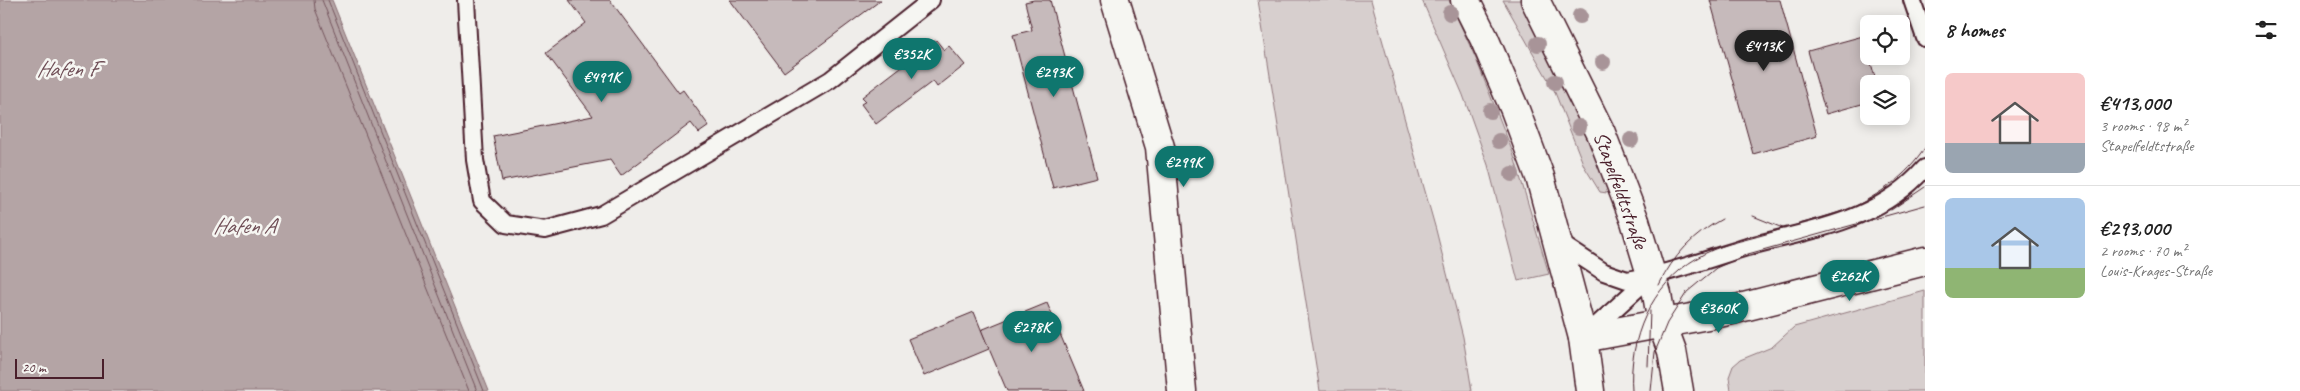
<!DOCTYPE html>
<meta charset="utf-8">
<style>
:root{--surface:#fff;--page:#f2f2f2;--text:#222;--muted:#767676;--line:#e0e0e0;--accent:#0f766e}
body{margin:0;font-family:Caveat,sans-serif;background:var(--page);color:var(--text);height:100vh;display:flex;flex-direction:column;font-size:19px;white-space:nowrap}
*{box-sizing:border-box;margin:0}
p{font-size:16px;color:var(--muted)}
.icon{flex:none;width:28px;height:28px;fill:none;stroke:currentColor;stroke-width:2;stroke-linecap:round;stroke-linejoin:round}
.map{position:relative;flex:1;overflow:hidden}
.panel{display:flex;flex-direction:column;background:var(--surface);width:375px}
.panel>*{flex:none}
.tools{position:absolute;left:1860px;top:15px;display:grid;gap:10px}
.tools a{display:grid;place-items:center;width:50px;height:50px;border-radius:8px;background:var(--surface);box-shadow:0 2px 12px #0003;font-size:25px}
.scale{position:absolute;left:15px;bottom:12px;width:89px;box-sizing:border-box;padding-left:5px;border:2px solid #4a1f2b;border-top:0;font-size:14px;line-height:18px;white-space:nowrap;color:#4a1f2b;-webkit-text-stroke:4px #f6f6f2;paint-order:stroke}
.price{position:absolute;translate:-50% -42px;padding:0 11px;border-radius:18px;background:var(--accent);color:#fff;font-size:16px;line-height:32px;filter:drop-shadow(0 1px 2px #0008)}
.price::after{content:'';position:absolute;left:50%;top:30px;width:15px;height:11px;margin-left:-8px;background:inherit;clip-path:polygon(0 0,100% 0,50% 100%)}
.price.current{background:#222;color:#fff}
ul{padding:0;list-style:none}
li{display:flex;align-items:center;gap:15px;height:125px;padding:0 20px}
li+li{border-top:1px solid var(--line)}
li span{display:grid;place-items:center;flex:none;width:140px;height:100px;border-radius:8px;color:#555}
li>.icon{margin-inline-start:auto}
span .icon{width:60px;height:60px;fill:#fffc;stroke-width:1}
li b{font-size:21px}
h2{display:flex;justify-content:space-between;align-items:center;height:60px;padding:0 20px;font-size:21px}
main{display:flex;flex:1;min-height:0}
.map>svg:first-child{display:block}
</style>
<main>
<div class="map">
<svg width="1925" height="391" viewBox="0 0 1925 391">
<rect width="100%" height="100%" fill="#efedea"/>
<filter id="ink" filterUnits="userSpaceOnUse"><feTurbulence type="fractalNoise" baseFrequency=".02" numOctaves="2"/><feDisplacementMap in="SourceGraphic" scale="10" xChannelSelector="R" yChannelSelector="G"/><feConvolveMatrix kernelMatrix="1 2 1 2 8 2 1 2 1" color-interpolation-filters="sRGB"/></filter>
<g filter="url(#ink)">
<g fill="#d7cfce" stroke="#90777c">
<polygon points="1258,0 1371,0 1436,230 1463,337 1472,391 1320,391"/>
<polygon points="1422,0 1449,0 1476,59 1513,153 1549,274 1518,281 1488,165 1463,95"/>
<polygon points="1503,0 1525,0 1589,136 1609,188 1607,193 1600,192 1584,166 1554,90"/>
<polygon points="1925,291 1925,391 1731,391 1729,377 1733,366 1740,360 1772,347 1794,327"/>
</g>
<polygon fill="#b4a4a5" stroke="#8a6f74" points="0,0 332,0 489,391 0,391"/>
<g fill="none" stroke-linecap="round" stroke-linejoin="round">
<g stroke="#74545c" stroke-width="1">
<polyline points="314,0 315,9 469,391"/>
<polyline points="322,0 477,391"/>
<polyline points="328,0 484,391"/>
</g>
</g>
<g fill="#c6babb" stroke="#4a1f2b">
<polygon points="569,0 610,0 679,93 683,90 709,126 699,133 691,123 621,176 610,160 502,181 493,136 593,116 546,53 586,23"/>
<polygon points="730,0 881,0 784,72"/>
<polygon points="1034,0 1050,0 1097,177 1053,188 1013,35 1032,30 1025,2"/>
<polygon points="1710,0 1780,0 1817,136 1753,154"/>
<polygon points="1863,36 1877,84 1869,84 1869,102 1826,114 1808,51"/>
<polygon points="936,40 944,50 949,46 965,65 937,87 933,81 876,124 861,104 866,101 862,97"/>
<polygon points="1047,303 1084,391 1007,391 981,330"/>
<polygon points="974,312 989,349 924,376 908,339"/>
</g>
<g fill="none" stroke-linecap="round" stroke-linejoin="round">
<g stroke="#4a1f2b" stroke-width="20">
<g id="lane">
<polyline points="466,0 475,160 482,201 506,224 545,230 601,215 830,80 931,0"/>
<polyline points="1912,0 1925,38"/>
<path d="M1557,241L1604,272L1627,280L1651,276C1684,268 1715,257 1747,247C1812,229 1878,222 1925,168"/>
<polyline points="1586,335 1651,276"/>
</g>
</g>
<g stroke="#4a1f2b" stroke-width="31">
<g id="secondary">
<polyline points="1115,0 1160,147 1182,391"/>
<polyline points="1583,338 1724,312 1925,261"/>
</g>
</g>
<g stroke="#4a1f2b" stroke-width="31">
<g id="primary">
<polyline points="1465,0 1484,38 1515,110 1540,177 1583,338 1590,391"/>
<polyline points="1535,0 1601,133 1635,221 1657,294 1662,324 1672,351 1679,391"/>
</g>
</g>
<use href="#lane" stroke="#f6f6f2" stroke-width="16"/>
<use href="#secondary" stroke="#f6f6f2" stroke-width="28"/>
<use href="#primary" stroke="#f6f6f2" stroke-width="28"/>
<g stroke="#4a1f2b" stroke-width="1">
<polyline points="1891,210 1925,187"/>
<polyline points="1753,216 1785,229"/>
<path d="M1659,285C1673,256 1694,234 1722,219"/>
<polyline points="1648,366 1650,311"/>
<path d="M1632,391C1628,339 1651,285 1697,258C1717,245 1743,241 1766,234C1794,226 1822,217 1850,209C1880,194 1906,177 1925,148"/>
<polyline points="1651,391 1655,352 1667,323 1687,292 1716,268 1748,254 1925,205"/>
</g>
</g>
<g fill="#a89498">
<circle cx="1450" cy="13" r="8"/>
<circle cx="1580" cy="16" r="8"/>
<circle cx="1538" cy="44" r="8"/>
<circle cx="1603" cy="62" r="8"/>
<circle cx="1555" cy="82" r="8"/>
<circle cx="1490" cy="111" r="8"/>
<circle cx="1579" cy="127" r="8"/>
<circle cx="1631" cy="140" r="8"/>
<circle cx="1499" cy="141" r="8"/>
<circle cx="1512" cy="174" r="8"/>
</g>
</g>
<g text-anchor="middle" stroke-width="5" stroke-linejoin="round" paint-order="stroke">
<g font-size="21" fill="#4a1f2b" stroke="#f6f6f2">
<text transform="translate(1621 190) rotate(70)" y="7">Stapelfeldtstraße</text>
</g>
<g font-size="22" font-style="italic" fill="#6f4e56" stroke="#f6f6f2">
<text x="67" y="76">Hafen F</text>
<text x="244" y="233">Hafen A</text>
</g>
</g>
</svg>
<div class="tools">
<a><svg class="icon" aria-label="locate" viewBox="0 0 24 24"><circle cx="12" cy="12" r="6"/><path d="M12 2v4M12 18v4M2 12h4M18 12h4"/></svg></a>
<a><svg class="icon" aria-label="layers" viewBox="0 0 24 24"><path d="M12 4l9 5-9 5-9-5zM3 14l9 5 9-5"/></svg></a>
</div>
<div class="scale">20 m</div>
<b class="price current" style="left:1764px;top:72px">€413K</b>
<b class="price" style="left:912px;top:80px">€352K</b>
<b class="price" style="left:1054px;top:98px">€293K</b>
<b class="price" style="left:602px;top:103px">€491K</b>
<b class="price" style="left:1184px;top:188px">€299K</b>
<b class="price" style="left:1850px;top:302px">€262K</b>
<b class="price" style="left:1719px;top:334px">€360K</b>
<b class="price" style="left:1032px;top:353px">€278K</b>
</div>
<section class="panel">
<h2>8 homes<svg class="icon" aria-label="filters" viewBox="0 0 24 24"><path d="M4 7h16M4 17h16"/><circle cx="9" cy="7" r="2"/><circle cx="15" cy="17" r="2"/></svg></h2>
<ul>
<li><span style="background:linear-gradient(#f6c9c9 70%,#9aa5b1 0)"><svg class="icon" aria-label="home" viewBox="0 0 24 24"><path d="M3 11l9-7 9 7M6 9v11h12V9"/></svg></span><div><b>€413,000</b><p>3 rooms · 98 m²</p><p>Stapelfeldtstraße</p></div></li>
<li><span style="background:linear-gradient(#a9c7e8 70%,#8fb573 0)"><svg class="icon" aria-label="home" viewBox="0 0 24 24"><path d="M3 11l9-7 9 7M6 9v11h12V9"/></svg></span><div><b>€293,000</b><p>2 rooms · 70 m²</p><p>Louis-Krages-Straße</p></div></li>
</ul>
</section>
</main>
